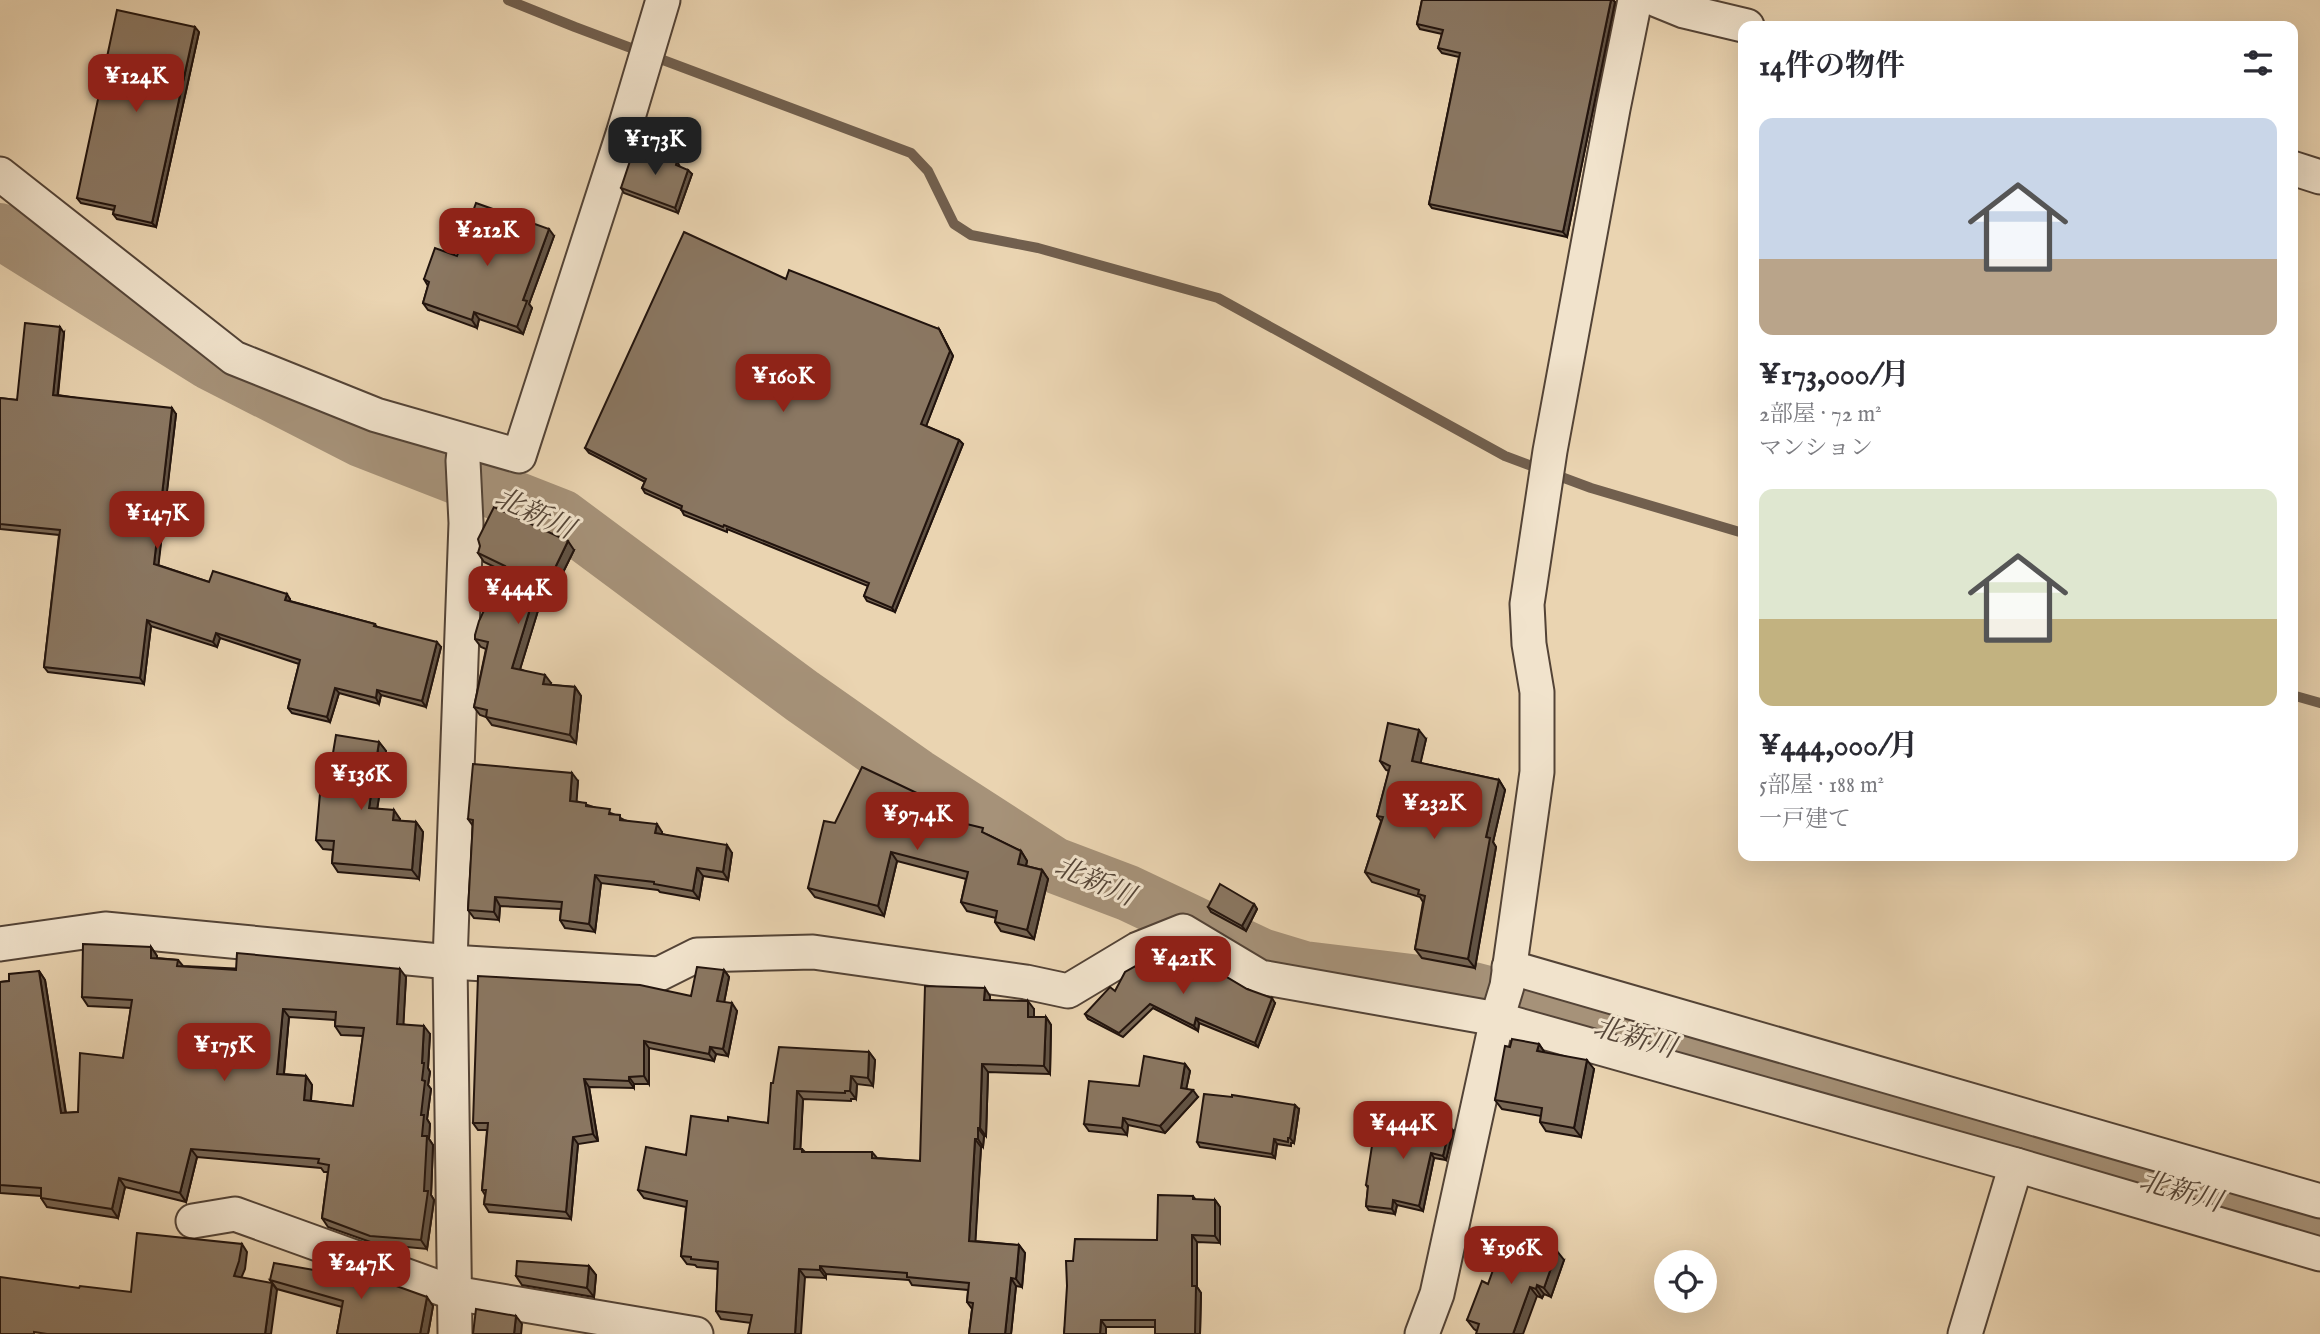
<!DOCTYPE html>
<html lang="ja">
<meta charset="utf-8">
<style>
:root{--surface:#fff;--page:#f2f2f3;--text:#2b2b33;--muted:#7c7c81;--accent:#8f2418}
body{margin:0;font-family:"IM FELL English","Noto Serif JP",serif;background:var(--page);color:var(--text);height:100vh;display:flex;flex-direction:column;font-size:26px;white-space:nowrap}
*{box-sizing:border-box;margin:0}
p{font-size:23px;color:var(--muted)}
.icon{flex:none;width:38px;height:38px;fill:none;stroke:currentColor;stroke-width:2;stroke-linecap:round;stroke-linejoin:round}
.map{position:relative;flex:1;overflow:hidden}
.drawer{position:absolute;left:1738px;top:21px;width:560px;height:840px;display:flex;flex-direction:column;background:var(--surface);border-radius:14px;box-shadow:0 7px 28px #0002}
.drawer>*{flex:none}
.controls{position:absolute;left:1654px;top:1250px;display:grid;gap:14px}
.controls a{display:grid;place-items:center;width:63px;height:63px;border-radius:50%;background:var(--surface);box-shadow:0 7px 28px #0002;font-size:35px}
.price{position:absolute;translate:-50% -60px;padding:0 16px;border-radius:14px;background:var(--accent);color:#fff;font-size:23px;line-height:46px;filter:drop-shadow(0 2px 4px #0008)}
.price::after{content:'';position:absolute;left:50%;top:42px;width:21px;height:16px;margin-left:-10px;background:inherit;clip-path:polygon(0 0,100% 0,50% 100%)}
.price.active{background:#222;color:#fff}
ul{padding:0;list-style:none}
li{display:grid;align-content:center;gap:14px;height:371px;padding:0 21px}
li span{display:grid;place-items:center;height:217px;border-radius:14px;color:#555}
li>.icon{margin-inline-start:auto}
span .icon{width:126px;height:126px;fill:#fffc;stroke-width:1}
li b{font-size:30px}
h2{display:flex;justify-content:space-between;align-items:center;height:84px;padding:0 21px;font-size:30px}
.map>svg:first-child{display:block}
</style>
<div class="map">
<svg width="2320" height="1334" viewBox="0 0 2320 1334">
<rect width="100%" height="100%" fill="#ead4b1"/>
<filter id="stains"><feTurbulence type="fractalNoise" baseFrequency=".00286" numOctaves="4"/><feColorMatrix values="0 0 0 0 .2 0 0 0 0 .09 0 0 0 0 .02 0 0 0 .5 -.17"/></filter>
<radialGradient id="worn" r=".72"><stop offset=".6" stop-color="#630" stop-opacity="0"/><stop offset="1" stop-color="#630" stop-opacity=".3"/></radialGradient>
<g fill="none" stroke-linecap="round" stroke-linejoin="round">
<g stroke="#715f4e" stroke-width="10">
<polyline points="508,0 575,27 911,153 928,171 954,224 971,235 1038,248 1218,298 1505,456 1591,488 1743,533"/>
<polyline points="2292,695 2320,703"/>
</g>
<polyline stroke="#a69279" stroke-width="56" points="0,231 210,362 363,440 561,517 802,696 916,776 1054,865 1128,893 1261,956 1304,969 1469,989 1658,1039 2320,1229"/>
<g stroke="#534336" stroke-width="37">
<g id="street">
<polyline points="1657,0 1684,11 1747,26"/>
<polyline points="2292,168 2320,177"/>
<polyline points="0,174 234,358 376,415 519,456 623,134 663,0"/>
<polyline points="0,944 105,929 450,962 659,974 697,955 813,952 1026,982 1068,991 1138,949 1183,931 1260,977 1497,1019 2016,1165 2320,1254"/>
<polyline points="1509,967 2320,1201"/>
<polyline points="193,1221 235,1214 454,1293 696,1334"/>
<polyline points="455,1334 450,962 466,523 463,461 465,442"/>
<polyline points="1422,1334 1437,1294 1497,1019 1507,986 1537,772 1537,692 1529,644 1527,604 1550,451 1613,109 1635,0"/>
<polyline points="1965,1334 2016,1165"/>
</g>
</g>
<use href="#street" stroke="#f1e3cc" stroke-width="33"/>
</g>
<g fill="#776654" stroke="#21130d" stroke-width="2" fill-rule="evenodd">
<polygon points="1422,0 1613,0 1615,2 1567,237 1432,208 1429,204 1459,57 1442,53 1438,48 1442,34 1420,29 1417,24"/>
<polygon points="199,32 156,227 117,219 113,214 114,210 81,203 77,198"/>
<polygon points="677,161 680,167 692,174 678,213 624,193 621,188"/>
<polygon points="554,236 529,304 532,308 523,334 479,319 477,328 428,310 423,303 428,286 424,279 457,256"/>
<polygon points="786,279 939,329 953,356 926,426 959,440 963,444 895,612 867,601 864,596 868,586 727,529 727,532 684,515 681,509 645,493 642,488 645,482 589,453 585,448"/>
<polygon points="64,333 58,395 176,414 158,565 209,582 290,599 290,601 375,624 377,627 441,647 426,707 381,695 379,704 339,693 330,722 292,713 288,708 299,664 220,638 217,647 151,626 144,684 48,672 44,667 59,535 0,529 0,398 17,400"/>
<polygon points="574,550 546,607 540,604 520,669 551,683 550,685 575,687 581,696 576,743 492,725 486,717 480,715 474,707 486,649 481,647 475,639 503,571 484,562 478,553"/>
<polygon points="1426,739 1420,763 1499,780 1505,790 1493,842 1496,847 1475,968 1422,958 1415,949 1423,902 1420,897 1372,882 1365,872 1381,821 1377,816 1389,771 1386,770 1380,761"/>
<polygon points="379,742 386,751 377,809 400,819 400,821 416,822 423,832 419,879 338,872 332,863 333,850 323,849 316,840 328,783"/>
<polygon points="578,781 576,801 613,814 624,820 662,832 662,834 732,853 728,880 703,876 699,899 660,892 658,890 601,883 595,932 565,928 560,920 561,909 500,906 499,920 474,918 468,910 473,826 468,819"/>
<polygon points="921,795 927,804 923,813 988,835 1021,851 1027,861 1026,866 1042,870 1048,879 1034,939 1001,931 995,922 996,918 967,911 961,902 966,879 897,861 884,916 815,897 808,888 835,823"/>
<polygon points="1254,904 1257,909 1246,931 1211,912 1208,907"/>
<path d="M151,947L157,956V958L178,960L183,966L406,977L403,1024L430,1034L428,1068L430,1072L428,1085L431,1089L427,1119L430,1124L429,1139L433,1145L431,1195L434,1200L427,1249L376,1244L328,1227L322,1218L328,1172H324L321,1168L197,1157L186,1202L125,1187L118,1218L47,1207L41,1198V1196L0,1193V982L9,981L39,971L45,980L66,1113L78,1112L123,1058L131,1008L88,1006L82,997ZM289,1017L335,1020V1026L341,1035L363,1036L353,1106L311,1101L312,1085L306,1076L284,1074Z"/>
<polygon points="724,970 729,977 724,1002 737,1011 728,1056 716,1054 714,1061 649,1048 649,1084 634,1084 634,1088 589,1087 598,1141 578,1144 571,1219 489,1212 484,1204 485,1195 482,1190 487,1130 478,1130 473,1123 691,996"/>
<polygon points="1247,989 1275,1003 1258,1047 1199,1023 1198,1031 1153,1008 1123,1037 1088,1019 1085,1014 1115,991"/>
<polygon points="990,996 990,1000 1034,1009 1034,1017 1046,1017 1051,1025 1050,1074 988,1072 986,1136 984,1136 983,1147 981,1147 975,1241 1019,1245 1025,1253 1022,1287 1016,1286 1011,1334 969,1334 972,1309 967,1302 968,1290 912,1285 909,1280 826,1274 826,1278 805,1277 751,1323 721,1319 716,1311 718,1269 697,1267 695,1265 687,1264 681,1256 686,1207 644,1198 638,1190 686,1155 728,1121 768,1123 773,1083 869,1052 875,1060 873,1086 857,1084 856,1099 851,1099 851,1101 803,1099 800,1149 802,1149 805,1152 872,1152 877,1158 920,1161"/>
<polygon points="1539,1044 1545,1053 1594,1069 1581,1137 1546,1131 1540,1122 1541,1116 1502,1109 1495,1100 1510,1047"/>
<polygon points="1185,1064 1190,1071 1186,1089 1198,1097 1165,1133 1128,1125 1127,1135 1089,1131 1084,1124 1139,1086"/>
<polygon points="1299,1109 1294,1143 1291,1143 1291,1146 1277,1144 1275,1158 1200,1147 1197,1142"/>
<polygon points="1453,1131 1446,1160 1434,1158 1423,1211 1397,1205 1395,1214 1369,1210 1366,1206 1368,1188 1366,1185"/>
<polygon points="1193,1196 1196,1200 1215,1200 1220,1207 1220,1243 1197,1242 1197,1287 1201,1293 1200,1334 1155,1334 1155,1327 1106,1327 1106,1334 1064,1334 1073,1261 1157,1240"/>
<polygon points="1564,1260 1551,1297 1544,1294 1542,1298 1537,1296 1477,1331 1474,1329 1467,1320 1488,1284"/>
<polygon points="589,1266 596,1275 594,1297 522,1285 516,1276"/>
<polygon points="270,1280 433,1306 428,1334 337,1334 342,1307 277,1289"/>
</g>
<g fill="#615345" stroke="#21130d" stroke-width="2">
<polygon points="1611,0 1613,0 1615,2 1567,237 1563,232"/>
<polygon points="195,27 199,32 156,227 152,223"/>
<polygon points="688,170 692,174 678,213 675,208"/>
<polygon points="549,229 554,236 529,304 532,308 523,334 517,327 523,300"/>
<polygon points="474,312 479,319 477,328 472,320"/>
<polygon points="60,327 64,333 57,400 53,395"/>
<polygon points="939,329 953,356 925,429 921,424"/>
<polygon points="172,408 176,414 158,569 154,564"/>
<polygon points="959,440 963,444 895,612 892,608"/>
<polygon points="568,541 574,550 546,607 540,599"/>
<polygon points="287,594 290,599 288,605 285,600"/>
<polygon points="534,596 540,604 518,676 512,668"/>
<polygon points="147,620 151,626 144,684 140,678"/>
<polygon points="216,633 220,638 217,647 213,642"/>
<polygon points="437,642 441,647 426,707 422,701"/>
<polygon points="545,675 551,683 549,693 543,684"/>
<polygon points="575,687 581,696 576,743 570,735"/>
<polygon points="335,688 339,693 330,722 327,717"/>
<polygon points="377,690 381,695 379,704 376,698"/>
<polygon points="1419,730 1426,739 1419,770 1412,761"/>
<polygon points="379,742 386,751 376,817 369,808"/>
<polygon points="572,773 578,781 576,809 570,801"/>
<polygon points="1499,780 1505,790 1493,842 1496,847 1475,968 1468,959 1486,837"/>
<polygon points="921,795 927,804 920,820 913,811"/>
<polygon points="394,810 400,819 399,830 393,820"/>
<polygon points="416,822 423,832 419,879 412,870"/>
<polygon points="657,824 662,832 661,841 655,833"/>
<polygon points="727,845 732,853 728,880 723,872"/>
<polygon points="1021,851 1027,861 1024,873 1018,864"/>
<polygon points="891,852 897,861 884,916 878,906"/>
<polygon points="697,868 703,876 699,899 693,891"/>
<polygon points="1042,870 1048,879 1034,939 1027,930"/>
<polygon points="595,875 601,883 595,932 589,924"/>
<polygon points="495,897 500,906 499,920 494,912"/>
<polygon points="1254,904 1257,909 1246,931 1242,926"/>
<polygon points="151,947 157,956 157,966 151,958"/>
<polygon points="400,969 406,977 403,1033 397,1024"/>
<polygon points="724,970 729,977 723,1008 717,1001"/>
<polygon points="39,971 45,980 67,1122 61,1113"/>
<polygon points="985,988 990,996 990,1008 984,1000"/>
<polygon points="1272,998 1275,1003 1258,1047 1255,1043"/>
<polygon points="1028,1001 1034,1009 1034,1025 1028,1017"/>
<polygon points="732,1003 737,1011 728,1056 723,1049"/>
<polygon points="283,1009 289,1017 283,1082 277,1074"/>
<polygon points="1046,1017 1051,1025 1050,1074 1044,1066"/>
<polygon points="1196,1018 1199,1023 1198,1031 1194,1026"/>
<polygon points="424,1026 430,1034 428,1068 430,1072 428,1085 431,1089 427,1119 430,1124 429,1139 433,1145 431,1195 434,1200 427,1249 421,1240 424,1191 421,1115 422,1063"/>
<polygon points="644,1041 649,1048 649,1084 644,1076"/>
<polygon points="1539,1044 1545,1053 1537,1051"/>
<polygon points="710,1047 716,1054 714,1061 709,1054"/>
<polygon points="869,1052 875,1060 873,1086 868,1078"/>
<polygon points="1587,1060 1594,1069 1581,1137 1574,1128"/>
<polygon points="982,1064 988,1072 986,1136 980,1128"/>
<polygon points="1185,1064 1190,1071 1185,1095 1181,1088"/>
<polygon points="306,1076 312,1085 310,1109 304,1100"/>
<polygon points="851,1076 857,1084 856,1099 850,1091"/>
<polygon points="629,1077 634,1084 634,1088 629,1081"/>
<polygon points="584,1079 589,1087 598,1141 593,1134"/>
<polygon points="1193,1090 1198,1097 1165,1133 1160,1126"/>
<polygon points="797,1091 803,1099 800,1157 794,1149"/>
<polygon points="1295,1105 1299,1109 1294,1143 1290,1138"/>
<polygon points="1123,1118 1128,1125 1127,1135 1122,1128"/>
<polygon points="1450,1126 1453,1131 1446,1160 1443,1156"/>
<polygon points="978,1128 984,1136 983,1147 978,1139"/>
<polygon points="573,1137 578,1144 571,1219 566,1212"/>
<polygon points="975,1139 981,1147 975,1249 969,1241"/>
<polygon points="1274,1139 1277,1144 1275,1158 1272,1154"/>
<polygon points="191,1149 197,1157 186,1202 180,1193"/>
<polygon points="1431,1153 1434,1158 1423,1211 1419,1206"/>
<polygon points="119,1178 125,1187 118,1218 112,1209"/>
<polygon points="1215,1200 1220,1207 1220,1243 1215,1236"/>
<polygon points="1393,1200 1397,1205 1395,1214 1392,1209"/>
<polygon points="1192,1235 1197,1242 1197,1287 1201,1293 1200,1334 1195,1334 1192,1286"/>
<polygon points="242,1244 247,1252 245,1269 239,1283 234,1276"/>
<polygon points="1019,1245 1025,1253 1022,1287 1016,1279"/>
<polygon points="1557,1251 1564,1260 1551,1297 1544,1288"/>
<polygon points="589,1266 596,1275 594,1297 587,1288"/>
<polygon points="820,1266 826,1274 826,1278 820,1270"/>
<polygon points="799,1269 805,1277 801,1334 795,1334"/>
<polygon points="1011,1278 1016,1286 1011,1334 1005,1334"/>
<polygon points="272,1283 277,1290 271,1334 265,1334"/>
<polygon points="1537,1285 1544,1294 1542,1298 1536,1289"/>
<polygon points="1530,1287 1537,1296 1523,1334 1513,1334"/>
<polygon points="427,1297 433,1306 428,1334 420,1334"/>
<polygon points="516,1316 522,1324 521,1334 514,1334"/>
<polygon points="1101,1320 1106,1327 1106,1334 1100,1334"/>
</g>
<g fill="#8a7762" stroke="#21130d" stroke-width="2" fill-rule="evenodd">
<polygon points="1422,0 1611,0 1563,232 1429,204 1460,53 1438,48 1443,30 1417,24"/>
<polygon points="117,10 195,27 152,223 113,214 115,206 77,198"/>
<polygon points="640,148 677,161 676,165 688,170 675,208 621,188 634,149 640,151"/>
<polygon points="476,203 549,229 523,300 527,301 517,327 474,312 472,320 423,303 429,282 424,279 435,248 457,256"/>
<polygon points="684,232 786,279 789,270 939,329 950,351 921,424 959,440 892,608 864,596 869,583 724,525 723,527 681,510 682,506 642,488 646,479 585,448"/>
<polygon points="25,323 60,327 53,395 172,408 154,564 209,582 213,571 287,594 285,600 375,624 374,626 437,642 422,701 377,690 376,698 335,688 327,717 288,708 300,660 216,633 213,642 147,620 140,678 44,667 60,530 0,524 0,398 17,400"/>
<polygon points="494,507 568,541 540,599 534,596 512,668 545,675 543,684 575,687 570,735 486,717 487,710 474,707 488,642 475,639 475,635 479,621 505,566 478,553 480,546 478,539"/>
<polygon points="1388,723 1419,730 1412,761 1499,780 1486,837 1490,838 1468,959 1415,949 1425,896 1418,894 1419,890 1365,872 1383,817 1377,816 1390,766 1380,761"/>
<polygon points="336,735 379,742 369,808 394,810 393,820 416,822 412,870 332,863 334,841 316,840 321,782 328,783"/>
<polygon points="473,764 572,773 570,801 586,803 586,806 610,809 609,814 620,815 620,820 657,824 655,833 727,845 723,872 697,868 693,891 654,884 654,882 595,875 589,924 560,920 562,902 495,897 494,912 468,910 473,820 468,819"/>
<polygon points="862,767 921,795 913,811 983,828 982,832 1021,851 1018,864 1042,870 1027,930 995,922 997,911 961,902 968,872 891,852 878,906 808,888 824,821 835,823"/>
<polygon points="1220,884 1254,904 1242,926 1208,907"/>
<path d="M83,944L151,947V958L178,960L177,966L236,970L237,953L400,969L397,1024L424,1026L422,1063H424L422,1080L425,1081L421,1115H424L422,1136H427L424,1191H428L421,1240L370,1236L322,1218L329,1165L318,1163L319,1159L191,1149L180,1193L119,1178L112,1209L41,1198V1188L0,1185V982L9,981V974L39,971L61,1113L78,1112L80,1053L123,1058L132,1000L82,997ZM283,1009L336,1012L335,1026L364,1028L353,1106L304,1100L306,1076L277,1074Z"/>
<polygon points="1178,948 1247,989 1272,998 1255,1043 1196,1018 1194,1026 1150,1004 1119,1033 1085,1014 1110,987 1115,991 1125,972 1143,962"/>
<polygon points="697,967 724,970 717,1001 732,1003 723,1049 710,1047 709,1054 644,1041 644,1076 629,1077 629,1081 584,1079 593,1134 573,1137 566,1212 484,1204 486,1190 482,1190 488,1123 473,1123 478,976 640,985 691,996"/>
<polygon points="925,986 985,988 984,1000 1028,1001 1028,1017 1046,1017 1044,1066 982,1064 980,1128 978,1128 978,1139 975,1139 969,1241 1019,1245 1016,1279 1011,1278 1005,1334 969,1334 973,1303 967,1302 969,1283 907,1277 907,1273 820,1266 820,1270 799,1269 795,1334 748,1334 752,1315 716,1311 718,1262 691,1259 691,1257 681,1256 687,1201 638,1190 646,1147 686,1155 691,1116 728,1121 728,1117 768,1123 771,1083 773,1083 779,1047 869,1052 868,1078 851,1076 850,1091 845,1091 845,1093 797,1091 794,1149 802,1149 802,1152 872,1152 872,1158 920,1161"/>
<polygon points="1512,1039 1539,1044 1537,1051 1587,1060 1574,1128 1540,1122 1542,1108 1495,1100 1505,1046 1510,1047"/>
<polygon points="1144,1056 1185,1064 1181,1088 1193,1090 1160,1126 1123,1118 1122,1128 1084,1124 1089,1081 1139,1086"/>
<polygon points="1204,1094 1232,1097 1232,1095 1295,1105 1290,1138 1288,1138 1288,1142 1274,1139 1272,1154 1197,1142"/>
<polygon points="1386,1117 1426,1124 1427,1121 1450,1126 1443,1156 1431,1153 1419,1206 1393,1200 1392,1209 1366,1206 1368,1186 1366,1185 1373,1139 1381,1140"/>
<polygon points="1158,1195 1193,1196 1193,1199 1215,1200 1215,1236 1192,1235 1192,1286 1196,1286 1195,1334 1155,1334 1155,1320 1101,1320 1100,1334 1064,1334 1067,1286 1066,1261 1073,1261 1075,1239 1157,1240"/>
<polygon points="137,1233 242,1244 239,1261 234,1276 272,1283 265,1334 47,1334 34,1332 34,1334 0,1334 0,1277 79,1288 80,1286 131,1292"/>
<polygon points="1510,1235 1557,1251 1544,1288 1537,1285 1536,1289 1530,1287 1513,1334 1476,1334 1479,1324 1467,1320 1482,1281 1488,1284 1503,1242 1507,1244"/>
<polygon points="517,1261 589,1266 587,1288 516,1276"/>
<polygon points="274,1263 388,1283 427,1297 420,1334 337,1334 343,1301 270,1280"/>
<polygon points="476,1309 516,1316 514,1334 473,1334"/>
</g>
<g text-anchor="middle" stroke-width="6" stroke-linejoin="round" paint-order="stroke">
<g font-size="28" font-style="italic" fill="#564638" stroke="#f1e3cc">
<text transform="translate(535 512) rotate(25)" y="10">北新川</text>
<text transform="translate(1095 880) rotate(23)" y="10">北新川</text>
<text transform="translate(1635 1036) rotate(16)" y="10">北新川</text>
<text transform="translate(2181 1190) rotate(16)" y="10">北新川</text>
</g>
</g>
<rect width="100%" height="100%" filter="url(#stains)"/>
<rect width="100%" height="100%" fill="url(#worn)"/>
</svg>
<div class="controls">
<a><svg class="icon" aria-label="locate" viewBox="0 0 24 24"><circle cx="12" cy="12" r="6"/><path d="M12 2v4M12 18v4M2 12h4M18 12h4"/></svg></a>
</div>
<b class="price" style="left:136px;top:114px">¥124K</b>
<b class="price active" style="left:655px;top:177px">¥173K</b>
<b class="price" style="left:487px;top:268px">¥212K</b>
<b class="price" style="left:783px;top:414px">¥160K</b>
<b class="price" style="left:157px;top:551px">¥147K</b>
<b class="price" style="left:518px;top:626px">¥444K</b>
<b class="price" style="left:361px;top:812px">¥136K</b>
<b class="price" style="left:1434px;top:841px">¥232K</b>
<b class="price" style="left:917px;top:852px">¥97.4K</b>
<b class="price" style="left:1183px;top:996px">¥421K</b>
<b class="price" style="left:224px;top:1083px">¥175K</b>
<b class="price" style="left:1403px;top:1161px">¥444K</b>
<b class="price" style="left:1511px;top:1286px">¥196K</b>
<b class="price" style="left:361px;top:1301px">¥247K</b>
<section class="drawer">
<h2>14件の物件<svg class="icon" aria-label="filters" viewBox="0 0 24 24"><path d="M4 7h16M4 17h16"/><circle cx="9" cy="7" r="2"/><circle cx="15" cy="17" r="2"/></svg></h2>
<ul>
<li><span style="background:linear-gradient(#c9d6e8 65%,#b9a48a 0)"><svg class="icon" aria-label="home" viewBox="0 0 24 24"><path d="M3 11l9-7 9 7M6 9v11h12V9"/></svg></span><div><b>¥173,000/月</b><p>2部屋 · 72 m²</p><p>マンション</p></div></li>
<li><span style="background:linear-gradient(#dfe7d0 60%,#c2b280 0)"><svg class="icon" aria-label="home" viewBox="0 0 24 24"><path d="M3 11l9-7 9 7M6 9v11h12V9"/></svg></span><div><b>¥444,000/月</b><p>5部屋 · 188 m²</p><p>一戸建て</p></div></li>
</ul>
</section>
</div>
